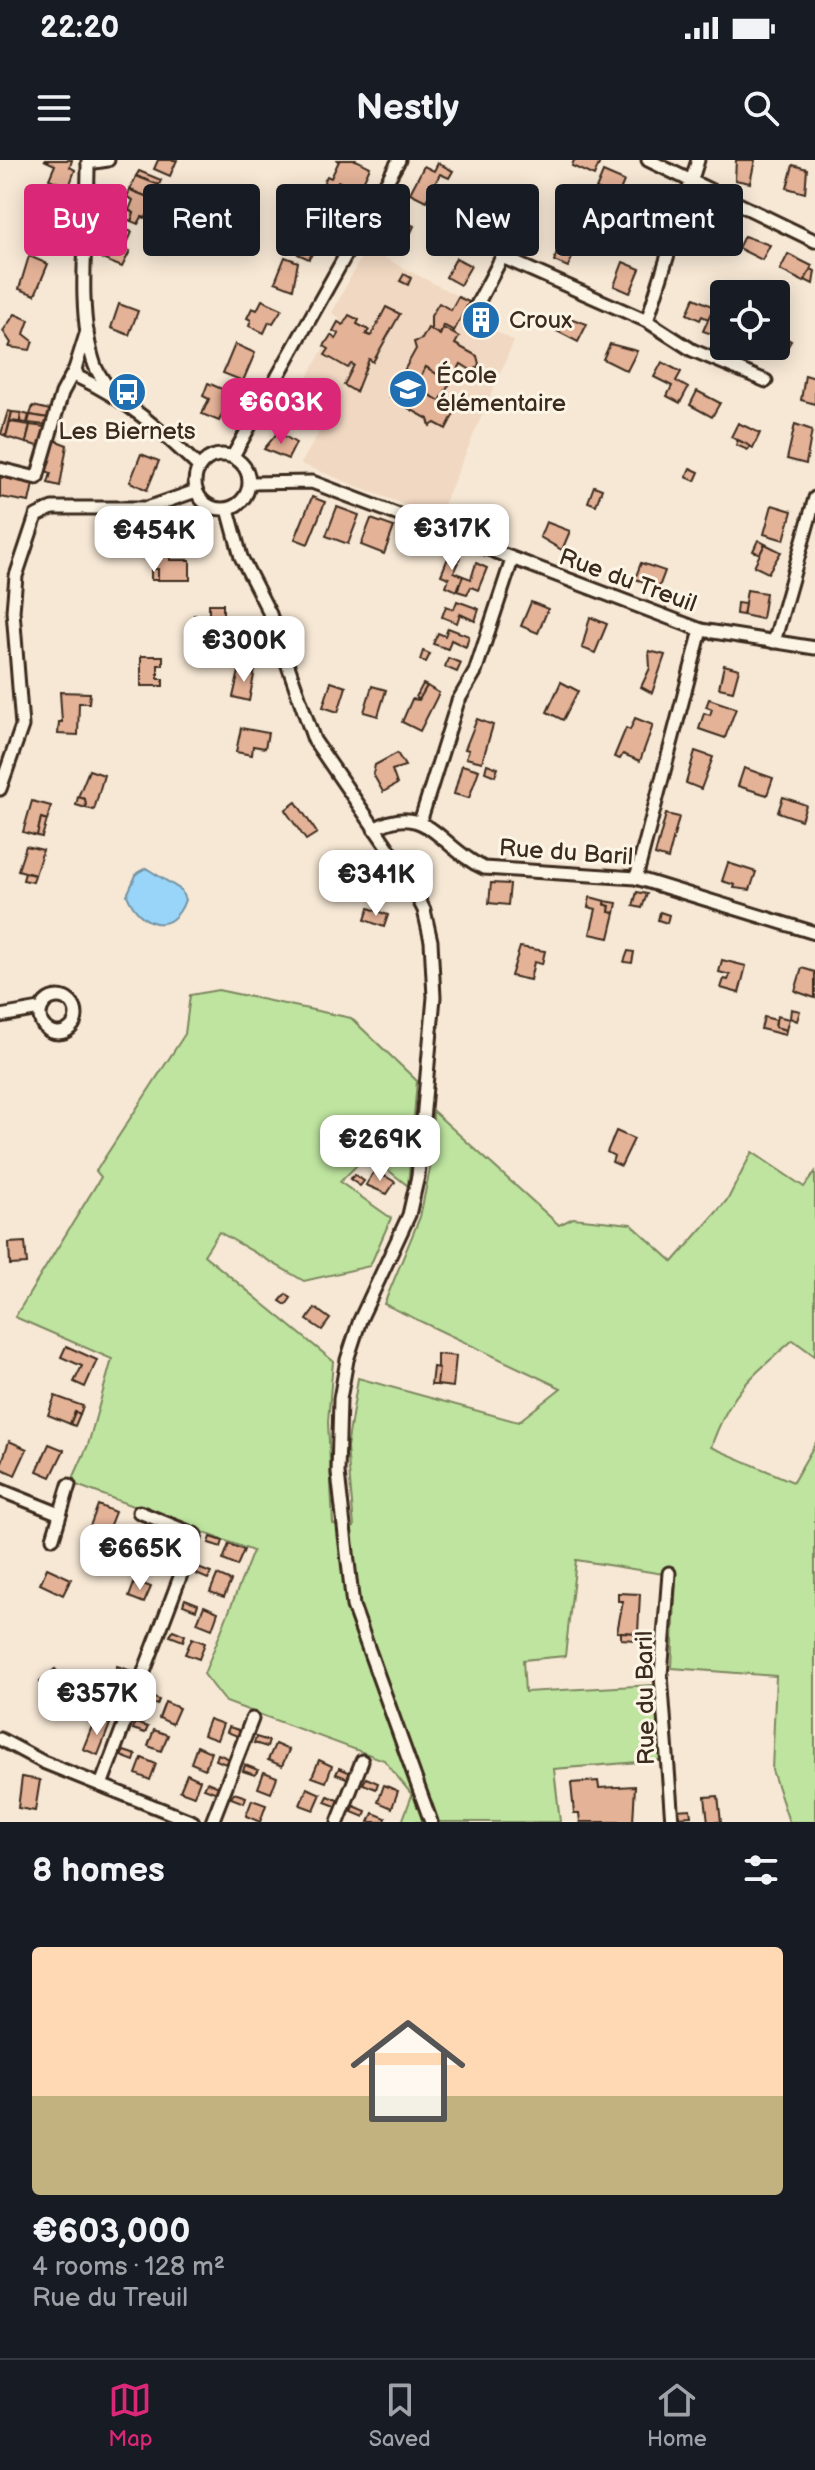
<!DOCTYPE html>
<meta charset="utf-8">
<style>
:root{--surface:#171b24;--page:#242831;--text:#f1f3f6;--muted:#9ea1a6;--line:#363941;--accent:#db2777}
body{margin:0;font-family:"Balsamiq Sans",sans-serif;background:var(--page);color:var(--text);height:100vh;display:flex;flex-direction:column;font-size:30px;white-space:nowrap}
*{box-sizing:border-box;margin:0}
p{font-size:26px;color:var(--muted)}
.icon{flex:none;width:44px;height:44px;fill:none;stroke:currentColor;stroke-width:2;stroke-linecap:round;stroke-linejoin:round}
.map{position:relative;height:1662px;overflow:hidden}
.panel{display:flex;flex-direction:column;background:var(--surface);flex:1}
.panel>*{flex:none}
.top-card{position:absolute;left:24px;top:24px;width:768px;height:72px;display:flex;gap:16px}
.tools{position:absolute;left:710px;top:120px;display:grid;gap:16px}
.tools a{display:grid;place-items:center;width:80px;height:80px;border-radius:8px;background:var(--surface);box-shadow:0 4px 20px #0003;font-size:40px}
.price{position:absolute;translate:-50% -68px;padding:0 18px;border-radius:16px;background:#fff;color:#222;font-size:26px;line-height:52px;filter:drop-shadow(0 2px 4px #0008)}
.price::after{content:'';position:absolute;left:50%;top:48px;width:24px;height:18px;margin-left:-12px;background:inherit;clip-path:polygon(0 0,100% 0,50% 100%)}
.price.current{background:var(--accent);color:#fff}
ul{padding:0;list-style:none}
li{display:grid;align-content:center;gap:16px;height:424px;padding:0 32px}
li+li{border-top:2px solid var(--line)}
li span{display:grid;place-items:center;height:248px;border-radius:8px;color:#555}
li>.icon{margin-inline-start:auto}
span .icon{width:144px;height:144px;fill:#fffc;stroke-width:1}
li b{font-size:34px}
h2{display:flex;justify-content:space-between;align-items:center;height:96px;padding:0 32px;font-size:34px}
.pill{padding:0 28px;border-radius:8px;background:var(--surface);box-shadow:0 4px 20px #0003;font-size:28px;line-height:72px}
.pill.current{background:var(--accent);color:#fff}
.status{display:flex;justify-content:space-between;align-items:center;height:56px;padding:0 40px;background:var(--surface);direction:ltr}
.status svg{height:22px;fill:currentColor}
header{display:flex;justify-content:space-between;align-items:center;height:104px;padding:0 32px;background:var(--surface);font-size:36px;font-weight:700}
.dock{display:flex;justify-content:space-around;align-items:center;height:112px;border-top:2px solid var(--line);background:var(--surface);font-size:22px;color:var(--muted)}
.dock a{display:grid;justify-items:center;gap:4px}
.dock .current{color:var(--accent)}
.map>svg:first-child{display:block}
</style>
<div class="status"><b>22:20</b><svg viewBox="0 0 49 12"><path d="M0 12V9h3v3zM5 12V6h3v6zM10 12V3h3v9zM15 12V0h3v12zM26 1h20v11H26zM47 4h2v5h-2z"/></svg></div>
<header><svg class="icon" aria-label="menu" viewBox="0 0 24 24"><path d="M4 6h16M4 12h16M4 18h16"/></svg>Nestly<svg class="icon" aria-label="search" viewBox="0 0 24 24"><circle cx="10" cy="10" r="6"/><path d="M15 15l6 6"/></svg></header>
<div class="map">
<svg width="815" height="1662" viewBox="0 0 815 1662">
<rect width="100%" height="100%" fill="#f7e8d5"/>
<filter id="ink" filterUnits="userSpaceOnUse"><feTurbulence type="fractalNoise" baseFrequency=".0125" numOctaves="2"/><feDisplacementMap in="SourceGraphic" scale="16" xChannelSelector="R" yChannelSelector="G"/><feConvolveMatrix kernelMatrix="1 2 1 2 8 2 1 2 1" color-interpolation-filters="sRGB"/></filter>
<g filter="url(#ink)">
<polygon fill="#f1d8c2" points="366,88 469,142 464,154 514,181 438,358 301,304 338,238 306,220 331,175 336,178 338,175 333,171 340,158 332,153"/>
<path fill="#bee49f" stroke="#7c875e" stroke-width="2" d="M218,830L351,858L417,921L408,1026L368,994L340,1022L391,1058L370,1106L304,1121L219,1072L204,1095L333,1201L328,1262L333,1364L354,1367L347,1287L358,1218L518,1262L561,1228L384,1144L420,1057L432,999L433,951L559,1065L573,1058L631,1064L673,1102L728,1039L752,992L804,1027L815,1012V1196L793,1180C750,1218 731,1231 711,1287L793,1322L815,1284V1662H789L772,1610L776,1516L672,1508L676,1416L576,1400L565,1496L523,1500L525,1532L654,1525L663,1600L554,1609L560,1662H402L412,1635L384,1600L226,1542L204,1514L253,1391L71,1323L88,1285L112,1199L15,1157L101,1017L96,1011L185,874L190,835Z"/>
<path fill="#98d5f9" stroke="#7391a1" stroke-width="2" d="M146,708L181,730L185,740C172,777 139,766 127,735L137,713Z"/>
<g fill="#e4b297" stroke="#3b2a1e" stroke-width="2">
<polygon points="72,0 70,7 75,10 69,27 49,19 55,5 44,0"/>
<polygon points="158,0 177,0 170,16 154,9"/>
<polygon points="336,0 356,0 370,7 359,31 338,21 335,29 323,24 327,16 331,18 339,1"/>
<polygon points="574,0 596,0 600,2 594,16 572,6"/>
<polygon points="736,0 755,0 750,23 735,20"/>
<polygon points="438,3 453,11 449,18 440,14 426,41 410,33 424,6 434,11"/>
<polygon points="793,5 807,9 805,33 787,28"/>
<polygon points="139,11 161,20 159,25 136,16"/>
<polygon points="603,12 624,21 617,38 596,29"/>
<polygon points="136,16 159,25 153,39 130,30"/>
<polygon points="130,30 153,39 146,58 142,57 138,64 131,61 134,53 129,50 133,40 127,37"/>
<polygon points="647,30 663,37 649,61 633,53"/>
<polygon points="58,32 71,37 65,53 52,48"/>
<polygon points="469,45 491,54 485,70 462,57"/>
<polygon points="314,46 335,57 325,77 303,67"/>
<polygon points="125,49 134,53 131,61 122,57"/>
<polygon points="44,56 61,62 48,91 30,84"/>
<polygon points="712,57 737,72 730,86 705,73"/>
<polygon points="397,58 414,66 402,92 382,82"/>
<polygon points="116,65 132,72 125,89 109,83"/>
<polygon points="517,67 538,77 531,90 511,81"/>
<polygon points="287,71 305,80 300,91 282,83"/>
<polygon points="744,76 770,85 762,100 738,88"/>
<polygon points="562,77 578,84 568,107 554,101"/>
<polygon points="109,83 130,91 122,107 102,99"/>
<polygon points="301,89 312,94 309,99 298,94"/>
<polygon points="788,94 812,106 804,122 780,110"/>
<polygon points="29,96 48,104 35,135 19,129"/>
<polygon points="285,97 298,102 293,129 275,122"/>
<polygon points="456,98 471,106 460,125 446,117"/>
<polygon points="623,102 640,109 630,133 614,126"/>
<polygon points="811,109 815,111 813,124 805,120"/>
<polygon points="404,114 411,118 408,125 400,121"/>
<polygon points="458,137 469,142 454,171 443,165 440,175 431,170 431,156 439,143 451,150"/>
<polygon points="694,138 714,147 708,159 702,156 700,160 687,154"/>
<polygon points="262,140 282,149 273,163 269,162 264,173 249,166 251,160 247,158 252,148 257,150"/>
<polygon points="119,144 138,151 129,175 111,168"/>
<polygon points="386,147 400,154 373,202 369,199 356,232 344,225 354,205 351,204 348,208 325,195 329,189 324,186 331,175 336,179 339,174 333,171 338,162 343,165 349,155 359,160 357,164 369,170 366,174 371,176"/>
<polygon points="711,153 724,159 724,178 703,171"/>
<polygon points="15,154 29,160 24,174 33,181 30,190 9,187 11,183 3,171"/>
<polygon points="561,155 587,164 578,182 553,169"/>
<polygon points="428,168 440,175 443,168 459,177 455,184 477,196 479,204 474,212 461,204 450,223 426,207 415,226 456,250 446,269 435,263 430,266 428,259 408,248 410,245 390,237 396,226 394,218 401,216 416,189 414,182 422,179"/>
<polygon points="776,173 791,181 782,197 764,186 776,186"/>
<polygon points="235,184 255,193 243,221 223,213"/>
<polygon points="610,184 637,191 627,211 603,199"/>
<polygon points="662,202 681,212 676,221 688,228 680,243 667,236 672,226 654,217"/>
<polygon points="426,207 450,223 440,241 415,226"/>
<polygon points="805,215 815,218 815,244 801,240"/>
<polygon points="208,223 231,233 219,261 202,254 209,239 203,236"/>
<polygon points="697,231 720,243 712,257 690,245"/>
<polygon points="33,246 50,250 48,258 30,255"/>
<polygon points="8,251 12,252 6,276 1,274"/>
<polygon points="12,252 21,253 20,262 10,261"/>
<polygon points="21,253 29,255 27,263 20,262"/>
<polygon points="30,255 48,258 45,265 28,263"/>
<polygon points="10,262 30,265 26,283 6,277"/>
<polygon points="738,263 760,273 753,288 731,277"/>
<polygon points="795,264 812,270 806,304 787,299"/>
<polygon points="30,265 45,267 39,286 26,283"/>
<polygon points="278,272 296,283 288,299 264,289"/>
<polygon points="54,280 67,285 60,326 48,323 51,313 46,311"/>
<polygon points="738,280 750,286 748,290 736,285"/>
<polygon points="141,294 159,301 147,330 130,322"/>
<polygon points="690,308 699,312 695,321 686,317"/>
<polygon points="0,317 33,324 29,342 0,337"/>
<polygon points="594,326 602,329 596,345 588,342"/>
<polygon points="312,337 325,342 308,384 295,379"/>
<polygon points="772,345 792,351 784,380 764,374"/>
<polygon points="337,347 359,355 348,384 326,376"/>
<polygon points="371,359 394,367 384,394 361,385"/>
<polygon points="546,362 570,371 562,390 540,377"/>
<polygon points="144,375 172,375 170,400 190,400 190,420 158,420 158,409 151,409 151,390 144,390"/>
<polygon points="758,380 765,384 760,394 753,391"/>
<polygon points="765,384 781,392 768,413 754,406"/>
<polygon points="450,393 460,397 454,412 463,416 457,431 446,426 449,418 441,415"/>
<polygon points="476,403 487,408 478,430 471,427 467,434 457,431 463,416 471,419"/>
<polygon points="641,403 665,411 659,427 635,419"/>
<rect x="151" y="409" width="7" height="11"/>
<polygon points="747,430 766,433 762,459 743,455"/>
<polygon points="457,441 479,449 475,461 460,454 457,463 442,457 446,446 454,449"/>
<polygon points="531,442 548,449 538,473 521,466"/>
<polygon points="737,443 745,444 743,455 736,454"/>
<polygon points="209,444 223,444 223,472 194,472 194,455 209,456"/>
<polygon points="590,457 607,464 595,493 582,488"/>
<polygon points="448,468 469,476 466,487 451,480 448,489 433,484 438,473 445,476"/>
<polygon points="423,491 430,494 426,502 420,500"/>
<polygon points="649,491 665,495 652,533 641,527 650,508"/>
<polygon points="141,496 163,496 163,505 158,505 158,519 163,519 163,526 141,526"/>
<polygon points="448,498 461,503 457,512 445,507"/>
<polygon points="724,505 739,509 733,531 719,528"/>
<polygon points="240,507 255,510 249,541 233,537"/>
<polygon points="331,522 346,527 338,552 323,547"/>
<polygon points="561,522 578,531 563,560 547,552"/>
<polygon points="423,524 427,526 419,540 416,537"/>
<polygon points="372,526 386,530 378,556 364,552"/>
<polygon points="427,526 439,533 420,571 402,562 412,539 419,540"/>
<polygon points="60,532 90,533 89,543 79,543 78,575 58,574 59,562 62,562"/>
<polygon points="709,539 736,548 725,578 699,569 704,553 710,555 712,549 706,547"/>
<polygon points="635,558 653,565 640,601 623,594 620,599 614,597 626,568 630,570"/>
<polygon points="477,559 493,565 482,602 466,598 469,590 465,589"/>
<polygon points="241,568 268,573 265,588 253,586 252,595 236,592"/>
<polygon points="695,591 713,597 701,629 686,623"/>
<polygon points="397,593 405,606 392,610 397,624 383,632 373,614 375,605"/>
<polygon points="487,604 498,608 495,616 485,612"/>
<polygon points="462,605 479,610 469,638 454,634"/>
<polygon points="744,608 773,618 767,635 738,626"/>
<polygon points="89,610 104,615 94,650 86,648 85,639 78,637"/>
<polygon points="78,637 85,639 86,648 76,645"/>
<polygon points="783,637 806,645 801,660 778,652"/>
<polygon points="32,641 51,646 47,660 41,658 37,676 23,672"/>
<polygon points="296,642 317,673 306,680 285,650"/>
<polygon points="666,654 679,657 668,699 655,695"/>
<polygon points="41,658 47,660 42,677 37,676"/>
<polygon points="26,686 43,690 35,715 18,710"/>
<polygon points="728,703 756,712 750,730 734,728 735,725 722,721"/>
<polygon points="25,713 35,715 33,722 23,720"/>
<polygon points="491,723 510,724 508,745 489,743"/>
<polygon points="637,732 647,734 642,748 633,746"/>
<polygon points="590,737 605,741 604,744 610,746 609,752 615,753 609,778 590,774 596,749 588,747"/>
<polygon points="605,741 617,743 615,753 609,752 610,746 604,744"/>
<polygon points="369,748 388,755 384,767 365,760"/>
<polygon points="660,752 669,755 667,763 658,760"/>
<polygon points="520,787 545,791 542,804 534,802 530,820 511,816"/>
<polygon points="628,791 634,792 632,803 624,802"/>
<polygon points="722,800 746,806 739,833 721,828 724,819 728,820 730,815 719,812"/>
<polygon points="802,808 815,812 815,838 795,831"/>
<polygon points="791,849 800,851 797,861 790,858"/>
<polygon points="777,856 789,859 786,870 775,867"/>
<polygon points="764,857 776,860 775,867 786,870 785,875 761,869"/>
<polygon points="616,971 634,979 621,1006 612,1002 614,996 607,992"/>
<polygon points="375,1010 395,1022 387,1034 366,1025"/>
<polygon points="355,1015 364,1021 360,1026 350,1019"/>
<polygon points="25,1082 27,1104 10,1105 9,1083"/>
<polygon points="286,1134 291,1138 286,1145 280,1141"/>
<polygon points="315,1148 330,1159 322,1170 307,1160"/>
<polygon points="66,1186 97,1200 85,1227 74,1222 82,1206 61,1197"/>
<polygon points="437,1194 456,1196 453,1227 437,1225"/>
<polygon points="433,1207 439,1208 437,1225 431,1225"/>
<polygon points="55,1236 83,1246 80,1254 75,1252 70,1264 48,1255"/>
<polygon points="75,1252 80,1254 75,1266 70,1264"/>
<polygon points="9,1281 27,1289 15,1315 0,1308"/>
<polygon points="49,1284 64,1290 51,1317 37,1311"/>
<polygon points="98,1345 115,1352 104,1380 87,1374"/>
<polygon points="151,1370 168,1377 159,1400 143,1394"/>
<polygon points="87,1374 104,1380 101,1387 84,1380"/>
<polygon points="211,1377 223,1381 221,1387 209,1383"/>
<polygon points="229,1384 244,1390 237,1406 223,1400"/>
<polygon points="47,1408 71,1419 63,1435 40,1424"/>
<polygon points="198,1408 211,1413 208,1419 196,1414"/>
<polygon points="217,1415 231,1421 224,1437 210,1432"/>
<polygon points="135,1421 151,1427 144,1443 129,1437"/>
<polygon points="618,1433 640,1434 638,1473 617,1472 623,1441 618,1441"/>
<polygon points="185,1439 198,1444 196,1450 183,1445"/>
<polygon points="204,1446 218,1452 212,1469 197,1463"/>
<polygon points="173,1470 185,1475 183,1481 170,1476"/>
<polygon points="621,1472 635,1473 635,1480 621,1479"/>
<polygon points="192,1478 205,1483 199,1499 185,1494"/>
<polygon points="117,1506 132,1511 119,1541 104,1536"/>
<polygon points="55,1509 61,1516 65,1541 60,1552 46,1546 44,1551 40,1521"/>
<polygon points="147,1535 159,1540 157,1545 145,1540"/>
<polygon points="165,1542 179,1548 172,1564 159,1558"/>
<polygon points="46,1546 60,1552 58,1558 44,1551"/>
<polygon points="95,1559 110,1564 98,1595 83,1589"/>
<polygon points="209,1559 223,1564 217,1580 203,1575"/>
<polygon points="135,1563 148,1567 145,1573 133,1569"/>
<polygon points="229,1567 242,1571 240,1577 227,1572"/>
<polygon points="154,1570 168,1575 161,1591 148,1586"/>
<polygon points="256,1577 269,1581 267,1587 254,1583"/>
<polygon points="275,1584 289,1590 282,1606 268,1600"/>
<polygon points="197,1586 211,1592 205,1609 191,1603"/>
<polygon points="124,1591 136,1595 134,1601 121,1596"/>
<polygon points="218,1594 230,1599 228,1605 216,1600"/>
<polygon points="142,1598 156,1604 150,1620 136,1614"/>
<polygon points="319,1600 332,1606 326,1622 312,1617"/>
<polygon points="245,1605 258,1610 255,1615 243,1611"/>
<polygon points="339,1608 351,1613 349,1619 336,1614"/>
<polygon points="264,1612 277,1617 271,1633 258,1628"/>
<polygon points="187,1614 200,1620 194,1636 180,1631"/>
<polygon points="22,1617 40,1620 35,1651 18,1648"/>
<polygon points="366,1618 378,1623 376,1629 363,1624"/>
<polygon points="598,1621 599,1628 635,1626 633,1662 580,1662 579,1653 574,1653 571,1623"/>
<polygon points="207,1622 219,1627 217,1633 204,1628"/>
<polygon points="384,1625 398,1631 392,1648 378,1642"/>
<polygon points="307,1628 321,1634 314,1650 300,1645"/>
<polygon points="234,1633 246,1637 244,1643 231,1638"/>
<polygon points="328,1636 340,1641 338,1647 325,1642"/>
<polygon points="718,1636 721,1662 708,1662 705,1637"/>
<polygon points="252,1640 266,1645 260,1662 246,1656"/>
<polygon points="354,1646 366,1651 364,1657 352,1652"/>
<polygon points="690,1649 691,1656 677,1657 676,1650"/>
<polygon points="373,1653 386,1658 385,1662 369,1662"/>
</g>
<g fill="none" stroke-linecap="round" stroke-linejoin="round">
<g stroke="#3b2a1e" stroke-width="17">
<g id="minor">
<path d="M88,0C89,62 74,147 95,206C98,214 106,224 111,232"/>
<polyline points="648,0 815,81"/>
<polyline points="88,3 108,0"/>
<polyline points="471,156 502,97 647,161 692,190 766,221"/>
<polyline points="647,161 698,0"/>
<path d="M87,171L75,209L78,217C128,240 158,268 199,307"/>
<circle cx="222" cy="322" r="27"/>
<polyline points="233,296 399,0"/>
<polyline points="0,309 37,318 62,233 75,209"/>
<polyline points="250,323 312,322 701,470 815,488"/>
<polyline points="228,349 241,397 270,454 314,580 404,711 424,750 431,781 434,837 418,1016 409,1055 360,1160 347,1200 340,1239 338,1313 353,1446 431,1662"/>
<polyline points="774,482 815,338"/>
<polyline points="0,629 22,566 13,451 16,416 36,356 52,348 147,348 196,331"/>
<polyline points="421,659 458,541 475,512 512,400"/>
<path d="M374,669C426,639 441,689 484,708L636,718L815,773"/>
<polyline points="636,718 701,470"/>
<circle cx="58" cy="855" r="18"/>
<polyline points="0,856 40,849"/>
<polyline points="0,1330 60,1354"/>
<polyline points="53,1378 69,1325"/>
<polyline points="669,1413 661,1515 672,1662"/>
<polyline points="0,1579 43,1602 193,1662"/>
<polyline points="101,1625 196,1375 139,1352"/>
<polyline points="212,1662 252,1559"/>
<polyline points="338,1662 362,1601"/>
</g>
</g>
<use href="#minor" stroke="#fcf5e5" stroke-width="11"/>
</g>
</g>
<defs>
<g id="building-disc" transform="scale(2)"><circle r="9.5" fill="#1f6fb2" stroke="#fcf5e5"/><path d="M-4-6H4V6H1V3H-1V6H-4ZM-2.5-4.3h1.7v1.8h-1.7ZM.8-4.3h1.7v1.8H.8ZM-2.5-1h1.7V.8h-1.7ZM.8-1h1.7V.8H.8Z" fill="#fff"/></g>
<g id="school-disc" transform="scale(2)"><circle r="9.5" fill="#1f6fb2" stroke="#fcf5e5"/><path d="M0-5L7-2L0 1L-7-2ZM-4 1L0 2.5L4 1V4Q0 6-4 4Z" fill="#fff"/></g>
<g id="bus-disc" transform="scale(2)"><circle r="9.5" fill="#1f6fb2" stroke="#fcf5e5"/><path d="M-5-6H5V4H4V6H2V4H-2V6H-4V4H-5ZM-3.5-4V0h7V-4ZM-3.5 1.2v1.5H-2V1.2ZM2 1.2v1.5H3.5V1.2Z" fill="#fff"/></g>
</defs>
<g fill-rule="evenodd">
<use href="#building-disc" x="481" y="160"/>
<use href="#school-disc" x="408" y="229"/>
<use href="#bus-disc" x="127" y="232"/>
</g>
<g text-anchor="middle" stroke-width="6" stroke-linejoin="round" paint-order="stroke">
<g font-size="24" fill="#3b2a1e" stroke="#fcf5e5" text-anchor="start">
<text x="509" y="168">Croux</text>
<text x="436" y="223">École<tspan x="436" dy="28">élémentaire</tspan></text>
<text x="127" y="279" text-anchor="middle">Les Biernets</text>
</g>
<g font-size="24" fill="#3b2a1e" stroke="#fcf5e5">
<text transform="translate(628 420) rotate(20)" y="8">Rue du Treuil</text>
<text transform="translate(566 692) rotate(4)" y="8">Rue du Baril</text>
<text transform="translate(645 1538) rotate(-91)" y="8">Rue du Baril</text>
</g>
</g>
</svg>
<div class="tools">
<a><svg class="icon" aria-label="locate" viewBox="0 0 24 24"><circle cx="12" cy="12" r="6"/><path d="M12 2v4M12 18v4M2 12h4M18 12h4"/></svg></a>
</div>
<b class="price current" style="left:281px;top:286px">€603K</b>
<b class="price" style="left:452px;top:412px">€317K</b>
<b class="price" style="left:154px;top:414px">€454K</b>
<b class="price" style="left:244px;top:524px">€300K</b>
<b class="price" style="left:376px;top:758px">€341K</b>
<b class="price" style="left:380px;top:1023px">€269K</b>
<b class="price" style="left:140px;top:1432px">€665K</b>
<b class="price" style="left:97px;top:1577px">€357K</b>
<div class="top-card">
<a class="pill current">Buy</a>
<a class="pill">Rent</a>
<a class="pill">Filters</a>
<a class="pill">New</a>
<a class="pill">Apartment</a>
</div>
</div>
<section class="panel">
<h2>8 homes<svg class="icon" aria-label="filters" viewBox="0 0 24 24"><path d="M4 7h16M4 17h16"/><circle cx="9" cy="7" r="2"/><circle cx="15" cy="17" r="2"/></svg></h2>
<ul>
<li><span style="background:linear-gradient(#ffd9b3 60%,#c2b280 0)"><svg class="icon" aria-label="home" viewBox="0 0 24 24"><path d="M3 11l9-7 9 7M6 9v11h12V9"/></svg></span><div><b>€603,000</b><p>4 rooms · 128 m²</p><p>Rue du Treuil</p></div></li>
</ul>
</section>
<nav class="dock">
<a class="current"><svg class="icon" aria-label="map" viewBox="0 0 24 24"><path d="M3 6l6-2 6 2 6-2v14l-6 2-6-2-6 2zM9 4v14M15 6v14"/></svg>Map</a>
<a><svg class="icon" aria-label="saved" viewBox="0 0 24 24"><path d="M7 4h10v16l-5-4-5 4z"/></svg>Saved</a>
<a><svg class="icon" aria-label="home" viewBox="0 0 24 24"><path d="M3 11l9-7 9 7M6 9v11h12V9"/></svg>Home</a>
</nav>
